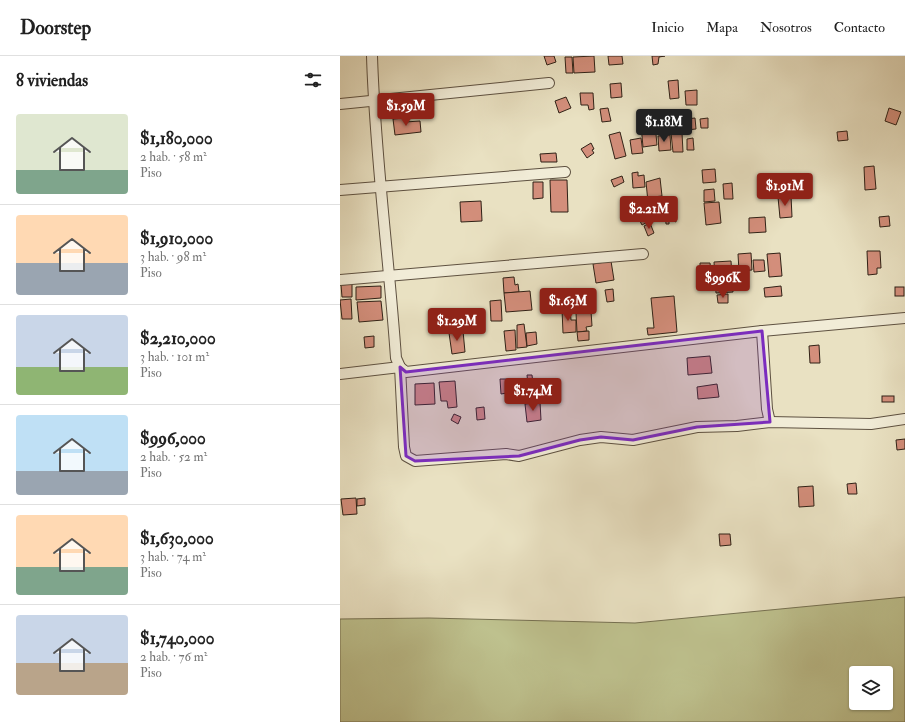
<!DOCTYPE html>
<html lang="es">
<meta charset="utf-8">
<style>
:root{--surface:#fff;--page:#f2f2f2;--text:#222;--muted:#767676;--line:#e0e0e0;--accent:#8f2418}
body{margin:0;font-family:"IM FELL Double Pica",serif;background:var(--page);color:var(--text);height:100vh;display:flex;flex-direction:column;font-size:15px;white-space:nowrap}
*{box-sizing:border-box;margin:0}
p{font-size:13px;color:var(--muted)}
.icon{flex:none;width:22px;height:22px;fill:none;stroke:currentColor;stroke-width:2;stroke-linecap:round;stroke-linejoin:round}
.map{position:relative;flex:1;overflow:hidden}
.side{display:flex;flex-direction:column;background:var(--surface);width:340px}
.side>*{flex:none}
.controls{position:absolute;left:509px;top:610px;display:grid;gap:8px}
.controls a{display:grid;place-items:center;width:44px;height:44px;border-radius:4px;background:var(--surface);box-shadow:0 1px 3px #0004;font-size:20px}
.price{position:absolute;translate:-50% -34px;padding:0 9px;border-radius:4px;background:var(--accent);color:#fff;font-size:13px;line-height:26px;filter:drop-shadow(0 1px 2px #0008)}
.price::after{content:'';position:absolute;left:50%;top:24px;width:12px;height:9px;margin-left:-6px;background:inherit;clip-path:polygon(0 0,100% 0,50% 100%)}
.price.on{background:#222;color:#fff}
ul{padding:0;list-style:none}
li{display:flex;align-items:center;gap:12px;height:100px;padding:0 16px}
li+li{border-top:1px solid var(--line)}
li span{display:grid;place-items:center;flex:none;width:112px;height:80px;border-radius:4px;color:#555}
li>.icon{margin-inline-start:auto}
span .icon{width:48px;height:48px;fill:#fffc;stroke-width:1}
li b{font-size:17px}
h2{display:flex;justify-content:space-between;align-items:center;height:48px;padding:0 16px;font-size:17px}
header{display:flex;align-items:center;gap:24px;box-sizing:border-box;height:56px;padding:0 20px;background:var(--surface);border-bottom:1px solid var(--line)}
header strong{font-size:19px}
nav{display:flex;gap:22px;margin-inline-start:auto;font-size:14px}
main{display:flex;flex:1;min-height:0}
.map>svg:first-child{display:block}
</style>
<header>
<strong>Doorstep</strong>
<nav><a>Inicio</a><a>Mapa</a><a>Nosotros</a><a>Contacto</a></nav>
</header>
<main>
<section class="side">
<h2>8 viviendas<svg class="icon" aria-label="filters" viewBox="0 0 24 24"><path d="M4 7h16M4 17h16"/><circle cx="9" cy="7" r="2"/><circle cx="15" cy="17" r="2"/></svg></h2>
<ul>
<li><span style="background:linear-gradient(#dfe7d0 70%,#7fa58c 0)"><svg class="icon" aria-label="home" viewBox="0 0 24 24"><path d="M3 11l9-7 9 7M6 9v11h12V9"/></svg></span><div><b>$1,180,000</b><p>2 hab. · 58 m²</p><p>Piso</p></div></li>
<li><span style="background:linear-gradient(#ffd9b3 60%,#9aa5b1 0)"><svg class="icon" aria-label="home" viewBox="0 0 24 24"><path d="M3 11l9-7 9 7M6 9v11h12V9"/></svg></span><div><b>$1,910,000</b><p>3 hab. · 98 m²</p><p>Piso</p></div></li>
<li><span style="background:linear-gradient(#c9d6e8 65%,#8fb573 0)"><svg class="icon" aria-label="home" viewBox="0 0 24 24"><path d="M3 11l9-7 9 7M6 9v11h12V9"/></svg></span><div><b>$2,210,000</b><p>3 hab. · 101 m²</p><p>Piso</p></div></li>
<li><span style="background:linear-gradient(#bfe0f5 70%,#9aa5b1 0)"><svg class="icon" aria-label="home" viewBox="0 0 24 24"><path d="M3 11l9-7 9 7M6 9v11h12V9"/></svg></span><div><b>$996,000</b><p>2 hab. · 52 m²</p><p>Piso</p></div></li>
<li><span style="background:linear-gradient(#ffd9b3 65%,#7fa58c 0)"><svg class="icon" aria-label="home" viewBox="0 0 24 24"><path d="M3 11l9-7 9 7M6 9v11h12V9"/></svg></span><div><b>$1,630,000</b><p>3 hab. · 74 m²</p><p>Piso</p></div></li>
<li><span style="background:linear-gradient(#c9d6e8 60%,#b9a48a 0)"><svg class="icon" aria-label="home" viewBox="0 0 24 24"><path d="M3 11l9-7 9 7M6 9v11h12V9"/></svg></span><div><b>$1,740,000</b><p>2 hab. · 76 m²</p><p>Piso</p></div></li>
</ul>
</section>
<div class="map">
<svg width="565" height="666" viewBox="0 0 565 666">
<rect width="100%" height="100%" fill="#e9e1c2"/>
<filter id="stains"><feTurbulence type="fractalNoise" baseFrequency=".005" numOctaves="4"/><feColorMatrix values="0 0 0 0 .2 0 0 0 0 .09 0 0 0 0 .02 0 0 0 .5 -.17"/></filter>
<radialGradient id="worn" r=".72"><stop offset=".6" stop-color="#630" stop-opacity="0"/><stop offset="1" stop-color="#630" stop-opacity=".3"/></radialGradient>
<path fill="#bec18e" stroke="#767152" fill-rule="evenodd" d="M565,541V666H0V563L89,562L295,567ZM516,617H546V647H516Z"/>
<g fill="#d38e7b" stroke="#2f2116">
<polygon points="204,0 214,0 216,6 207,9"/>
<polygon points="254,0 255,16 234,17 233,1"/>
<polygon points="268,0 282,0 283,8 269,9"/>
<polygon points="312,0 325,0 319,1 318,8 313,9"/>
<polygon points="225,1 232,1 233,17 226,17"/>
<polygon points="338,24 339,42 330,43 328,25"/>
<polygon points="281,27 282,41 271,42 270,28"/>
<polygon points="357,34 357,49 346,49 345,35"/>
<polygon points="240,37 253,37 254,53 249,54 248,49 241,49"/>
<polygon points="226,41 231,52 219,57 215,45"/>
<polygon points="268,52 271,65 262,66 260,53"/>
<polygon points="549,52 561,56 556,69 545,65"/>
<polygon points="65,62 65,66 80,65 81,76 55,79 53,63"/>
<polygon points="355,62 356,73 346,74 346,63"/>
<polygon points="368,62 368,72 361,72 360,63"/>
<polygon points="315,68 317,89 303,91 301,69"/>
<polygon points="507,75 508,84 498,85 497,76"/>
<polygon points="280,76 286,100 275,103 269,79"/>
<polygon points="331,77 342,77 343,96 333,96"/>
<polygon points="330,79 331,94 319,95 318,80"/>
<polygon points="301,82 303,97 292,98 290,84"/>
<polygon points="353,82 354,94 347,94 347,83"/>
<polygon points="251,87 254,93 252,94 254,97 247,102 241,93"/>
<polygon points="216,97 217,106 201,106 200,98"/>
<polygon points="534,110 536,133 525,134 524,111"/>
<polygon points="375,113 376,126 363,127 362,114"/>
<polygon points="298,116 298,120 304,119 305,131 293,132 292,117"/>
<polygon points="282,120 284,126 274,131 271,124"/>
<polygon points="320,122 322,140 313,141 313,145 308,146 306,126"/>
<polygon points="210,124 227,124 228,156 211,156"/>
<polygon points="193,126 203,126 203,142 193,143"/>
<polygon points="392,127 393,143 384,143 383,128"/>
<polygon points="374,133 375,145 364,146 364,134"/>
<polygon points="451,140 452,161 440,162 438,141"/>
<polygon points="141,145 142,165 121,166 120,146"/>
<polygon points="379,146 381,167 366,169 364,147"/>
<polygon points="304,150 311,164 302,169 295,155"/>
<polygon points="317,150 323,150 324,164 314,165 313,154 318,154"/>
<polygon points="289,151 294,161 284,161 284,152"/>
<polygon points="335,153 336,166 329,163 329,168 326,168 325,154"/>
<polygon points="549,160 550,170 540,171 539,161"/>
<polygon points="425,161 426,176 409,177 409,162"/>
<polygon points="310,167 314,177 308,180 304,170"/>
<polygon points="527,195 540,195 541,212 537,212 537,218 528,219"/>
<polygon points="411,197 412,214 399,215 398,198"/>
<polygon points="440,197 442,220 429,221 427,198"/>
<polygon points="413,204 424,204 425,215 414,216"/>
<polygon points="271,205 274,224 256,227 253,208"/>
<polygon points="391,205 393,236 376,237 374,206"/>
<polygon points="360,207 370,207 371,216 360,216"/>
<polygon points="174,221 175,229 178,228 179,236 164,237 163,222"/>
<polygon points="12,228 12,241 2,241 1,229"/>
<polygon points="41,230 41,242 16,244 16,231"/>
<polygon points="441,230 442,240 425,241 424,232"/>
<rect x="555" y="231" width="9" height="9"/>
<polygon points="273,233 274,245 267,246 265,234"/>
<polygon points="190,235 192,254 166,256 164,237"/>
<polygon points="249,236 251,255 236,256 236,248 240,248 239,237"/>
<polygon points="388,238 388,247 378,247 377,239"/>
<polygon points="334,240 337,276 308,279 307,272 314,272 311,242"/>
<polygon points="11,243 12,263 2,263 0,244"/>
<polygon points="161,244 162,265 151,265 150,245"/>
<polygon points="41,245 43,264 19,266 17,246"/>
<polygon points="230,252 231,264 236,264 236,276 223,277 222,253"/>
<polygon points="251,255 252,270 246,271 247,275 237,276 236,257"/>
<polygon points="121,260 122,268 113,269 112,261"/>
<polygon points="184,268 187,291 177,292 177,269"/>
<polygon points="175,274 176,294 166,295 164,275"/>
<polygon points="123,275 125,296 112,298 109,277"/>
<polygon points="249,275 249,284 238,285 237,276"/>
<polygon points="196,276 197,288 187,290 186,277"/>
<polygon points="34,280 34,291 25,292 24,281"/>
<polygon points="479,289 480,307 470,307 469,290"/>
<polygon points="370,300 372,317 348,319 347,302"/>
<polygon points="187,319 192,319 193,328 188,329"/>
<polygon points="160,323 171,323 172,334 167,334 167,337 161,338"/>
<polygon points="115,325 117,351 108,352 107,345 101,345 99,326"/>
<polygon points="94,327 95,348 75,349 75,328"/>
<polygon points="377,328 379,341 358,343 357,331"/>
<polygon points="210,329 210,331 213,331 213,337 200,340 200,330"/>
<rect x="542" y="340" width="12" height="6"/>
<polygon points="200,346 201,364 187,366 185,348"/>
<polygon points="144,351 145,363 137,364 136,352"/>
<polygon points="114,358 121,361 118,368 111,364"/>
<polygon points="565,383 565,393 557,394 556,384"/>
<polygon points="516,427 517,438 508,438 507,428"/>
<polygon points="473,430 474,450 459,451 458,431"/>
<polygon points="16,442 17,458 3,459 1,443"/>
<polygon points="25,442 25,449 17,450 17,443"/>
<polygon points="379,478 390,478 391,489 380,490"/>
</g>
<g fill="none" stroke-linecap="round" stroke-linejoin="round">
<g stroke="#5e5141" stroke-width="12">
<g id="street">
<path d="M32,0C35,101 49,201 56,302L60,311L66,316L422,275L565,262"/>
<polyline points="0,48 209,27"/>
<polyline points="0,134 225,116"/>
<polyline points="0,224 303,198"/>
<polyline points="422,275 427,353 430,366"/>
<polyline points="0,318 60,311 64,391 66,400 75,405 166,398 179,400 240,384 261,381 293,384 357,371 397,370 430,366 531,368 565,363"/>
</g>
</g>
<use href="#street" stroke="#f1ecd7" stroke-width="10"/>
</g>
<path fill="#7b2cbf" fill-opacity="0.2" stroke="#7b2cbf" stroke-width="3" stroke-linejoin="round" d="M422,275L430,366L357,371L293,384L261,381L240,384L179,400L75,405L66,400L60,311L66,316Z"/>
<rect width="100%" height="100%" filter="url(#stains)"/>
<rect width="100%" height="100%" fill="url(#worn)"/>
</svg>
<div class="controls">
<a><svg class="icon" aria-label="layers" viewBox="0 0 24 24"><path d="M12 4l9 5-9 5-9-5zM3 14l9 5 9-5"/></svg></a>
</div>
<b class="price" style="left:66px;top:71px">$1.59M</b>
<b class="price on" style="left:324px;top:87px">$1.18M</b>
<b class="price" style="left:445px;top:151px">$1.91M</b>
<b class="price" style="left:309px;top:174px">$2.21M</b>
<b class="price" style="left:383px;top:243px">$996K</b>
<b class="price" style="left:228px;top:266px">$1.63M</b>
<b class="price" style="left:117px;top:286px">$1.29M</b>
<b class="price" style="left:193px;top:356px">$1.74M</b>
</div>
</main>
